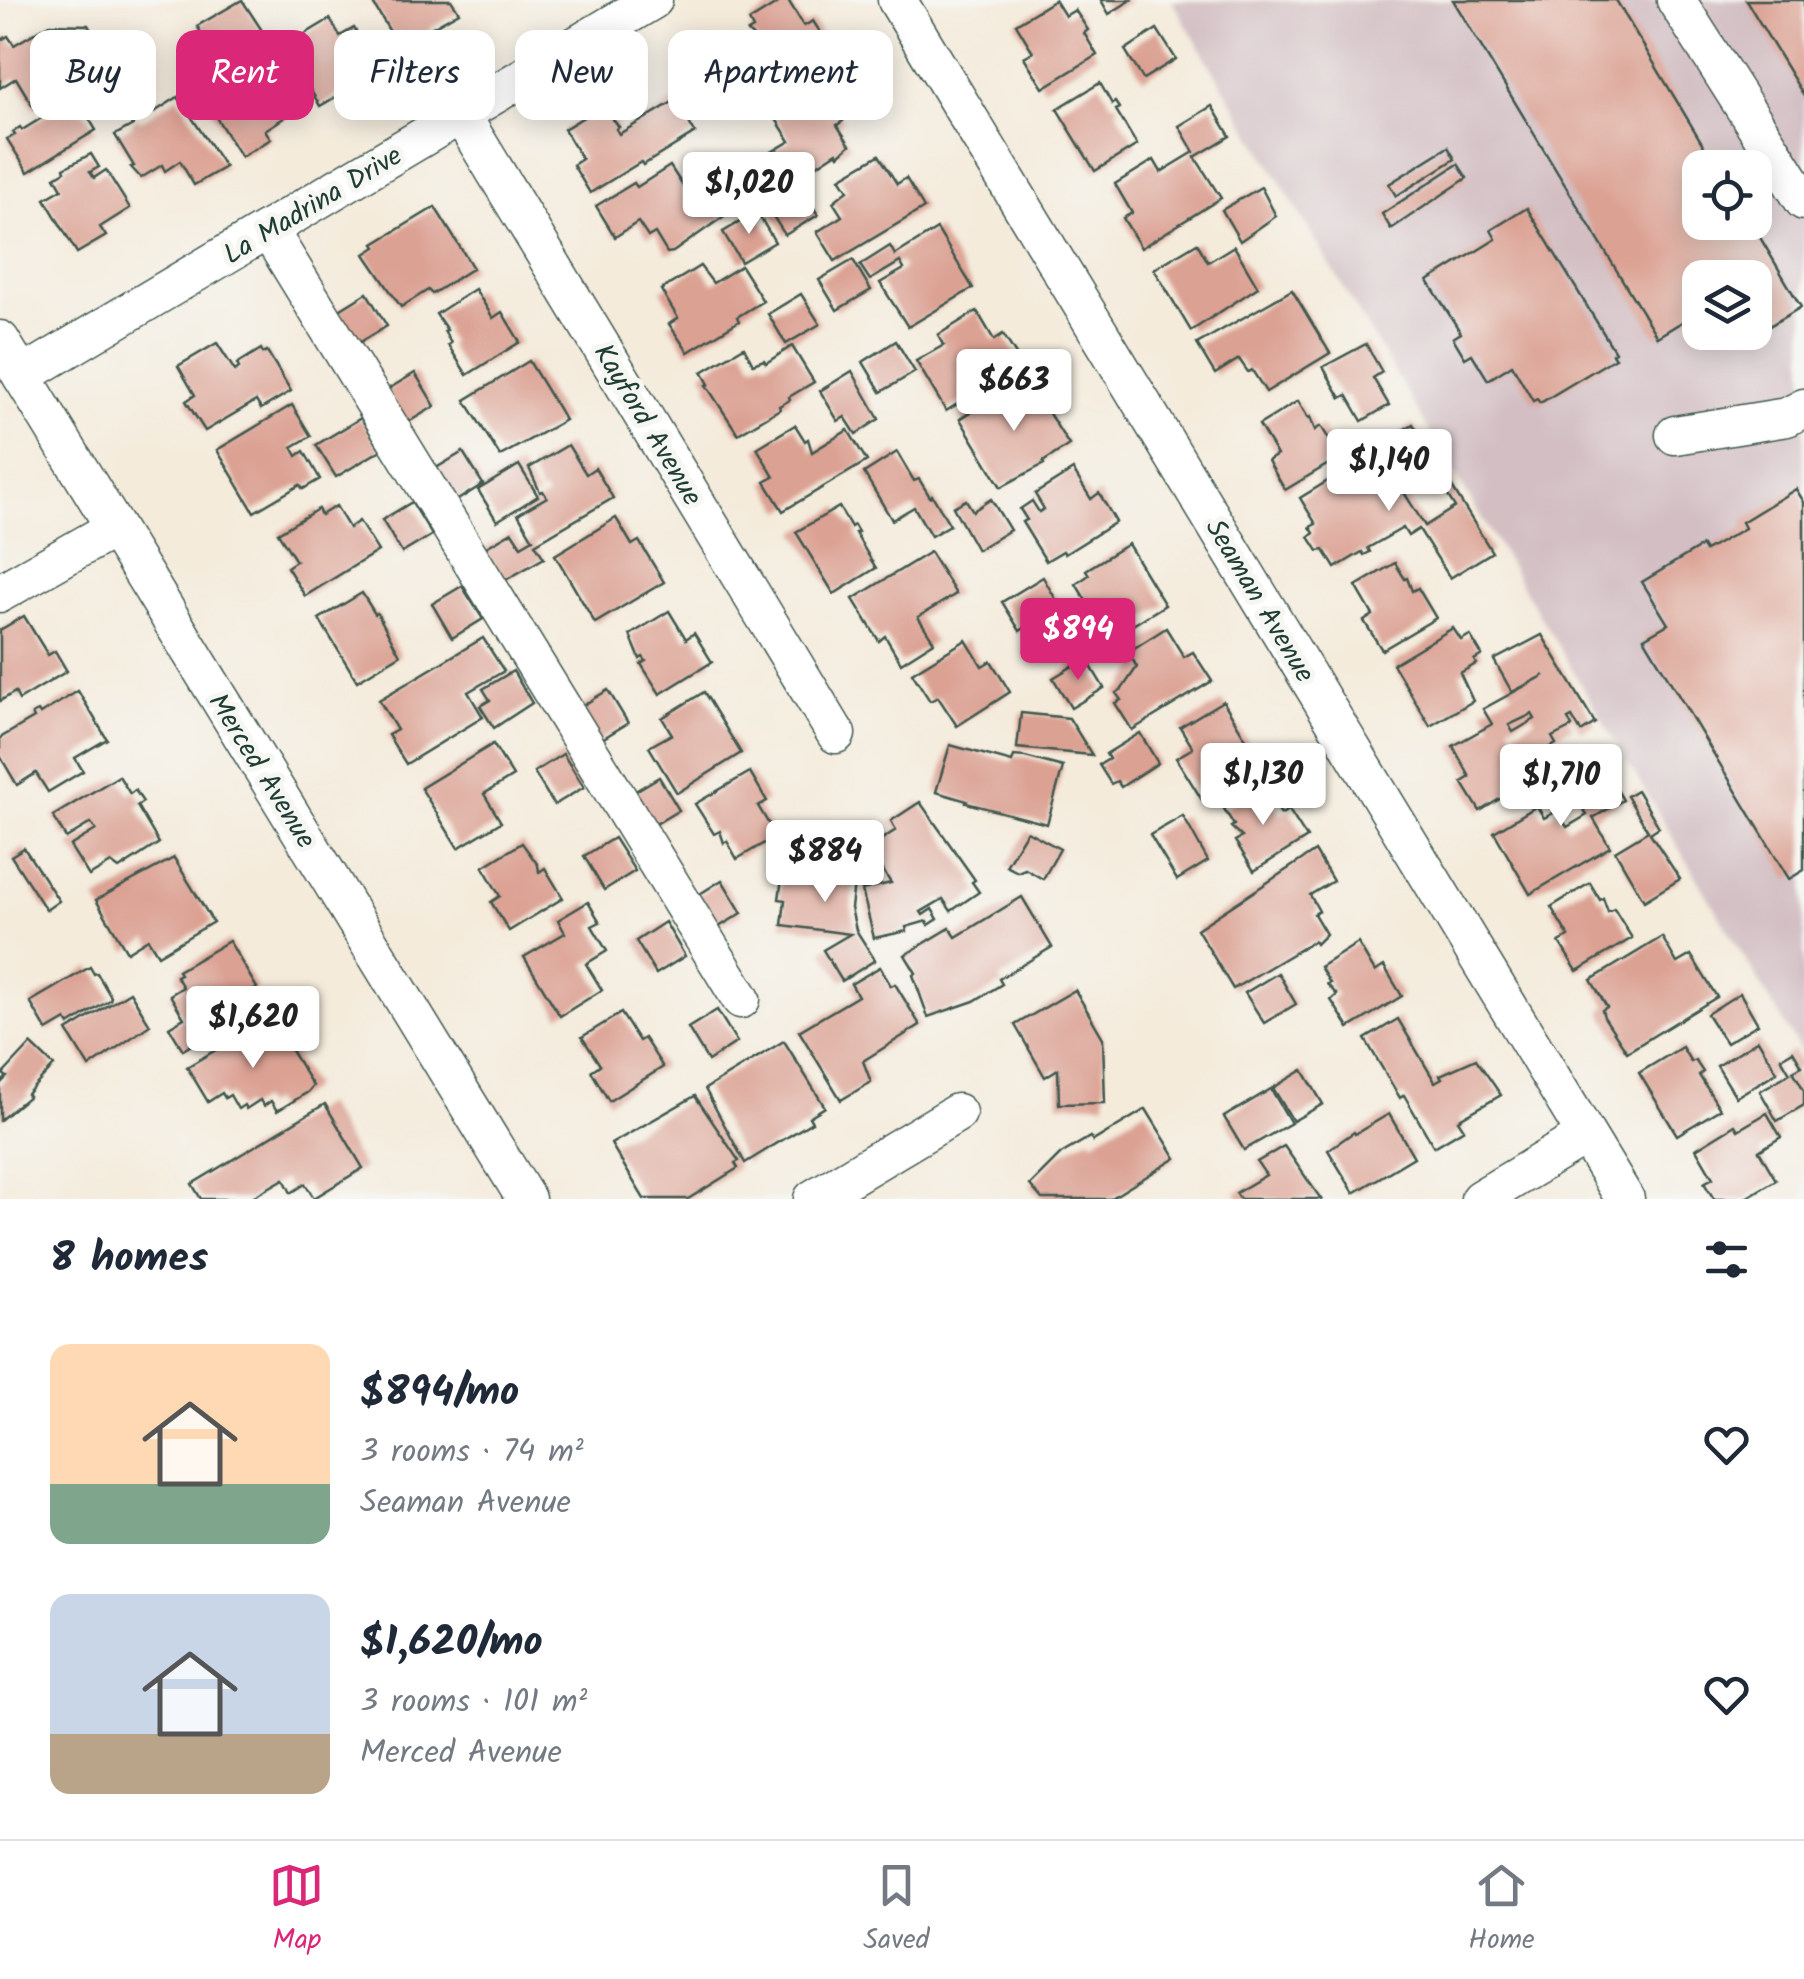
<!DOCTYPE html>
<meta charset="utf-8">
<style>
:root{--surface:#fff;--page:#f2f2f3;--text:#1f2937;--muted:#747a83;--line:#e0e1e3;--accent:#db2777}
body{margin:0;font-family:Kalam,sans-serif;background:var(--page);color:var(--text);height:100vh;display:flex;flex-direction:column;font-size:38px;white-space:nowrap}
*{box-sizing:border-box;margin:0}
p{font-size:32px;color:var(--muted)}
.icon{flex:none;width:55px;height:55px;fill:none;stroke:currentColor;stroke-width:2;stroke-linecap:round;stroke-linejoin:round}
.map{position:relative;height:1199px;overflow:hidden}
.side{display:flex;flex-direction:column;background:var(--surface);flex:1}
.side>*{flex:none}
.banner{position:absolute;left:30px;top:30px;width:1000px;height:90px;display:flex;gap:20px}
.tools{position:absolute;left:1682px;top:150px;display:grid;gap:20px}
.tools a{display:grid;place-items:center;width:90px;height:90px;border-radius:20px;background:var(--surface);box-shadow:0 5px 25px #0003;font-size:50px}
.price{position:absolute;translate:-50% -85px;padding:0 22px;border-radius:10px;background:#fff;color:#222;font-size:32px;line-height:65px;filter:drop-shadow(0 2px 5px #0008)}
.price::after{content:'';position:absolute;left:50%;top:60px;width:30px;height:22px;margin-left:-15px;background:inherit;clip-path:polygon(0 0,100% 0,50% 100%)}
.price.current{background:var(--accent);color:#fff}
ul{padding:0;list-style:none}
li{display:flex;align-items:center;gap:30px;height:250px;padding:0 50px}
li span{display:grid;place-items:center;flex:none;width:280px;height:200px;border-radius:20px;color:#555}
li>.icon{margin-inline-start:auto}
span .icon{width:120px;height:120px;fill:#fffc;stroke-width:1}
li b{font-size:42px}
h2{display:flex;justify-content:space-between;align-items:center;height:120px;padding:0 50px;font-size:42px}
.tag{padding:0 35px;border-radius:20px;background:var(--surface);box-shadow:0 5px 25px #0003;font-size:35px;line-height:90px}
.tag.current{background:var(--accent);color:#fff}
.tabs{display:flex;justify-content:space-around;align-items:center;height:140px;border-top:2px solid var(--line);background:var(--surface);font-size:28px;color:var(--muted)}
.tabs a{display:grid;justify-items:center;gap:5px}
.tabs .current{color:var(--accent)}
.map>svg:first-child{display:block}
</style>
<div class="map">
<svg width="1804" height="1199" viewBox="0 0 1804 1199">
<rect width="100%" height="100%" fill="#f6f6f2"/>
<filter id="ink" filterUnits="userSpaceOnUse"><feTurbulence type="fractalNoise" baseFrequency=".01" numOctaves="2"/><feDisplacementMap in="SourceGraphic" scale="20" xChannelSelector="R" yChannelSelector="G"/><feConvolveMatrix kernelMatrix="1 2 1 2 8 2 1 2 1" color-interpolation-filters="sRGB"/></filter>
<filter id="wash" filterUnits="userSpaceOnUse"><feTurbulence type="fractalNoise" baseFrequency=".0048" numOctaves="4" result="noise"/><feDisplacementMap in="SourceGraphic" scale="40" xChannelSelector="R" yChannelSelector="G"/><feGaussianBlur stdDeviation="2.25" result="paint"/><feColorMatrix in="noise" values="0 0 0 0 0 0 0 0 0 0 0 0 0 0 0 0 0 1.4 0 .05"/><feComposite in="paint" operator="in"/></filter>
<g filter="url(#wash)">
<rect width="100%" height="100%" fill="#f4ebdb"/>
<path fill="#d2bec3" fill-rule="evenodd" d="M1804,0V1057L1172,1ZM1700,168H1755V222H1700ZM1700,278H1755V332H1700Z"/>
<g id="blocks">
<g fill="#dba193" fill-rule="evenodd">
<polygon points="242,0 263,32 217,59 197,26"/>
<polygon points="371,0 451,0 459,12 429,29 436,40 405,57"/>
<polygon points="783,0 788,0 804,26 813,21 831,49 754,100 752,96 718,118 704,95 738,74 734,67 759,51 756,46 760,43 748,32 753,29 749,21"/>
<polygon points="1055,0 1065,16 1075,10 1088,30 1084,33 1097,55 1043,88 1024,57 1033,52 1016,24"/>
<polygon points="1101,0 1131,0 1109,14"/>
<polygon points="1453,0 1616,0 1717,168 1700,168 1700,222 1751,222 1801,307 1756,334 1755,278 1700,278 1700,311 1657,337"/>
<polygon points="1746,0 1804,0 1804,96"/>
<polygon points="330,19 340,36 354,28 380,71 320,106 285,46"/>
<polygon points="50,24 88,25 110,62 34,108 16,78 0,88 0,41 8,36 14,45"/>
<polygon points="1157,29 1176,59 1143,79 1125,50"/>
<polygon points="838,60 857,91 834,105 843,121 837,125 850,145 839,155 837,152 808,171 805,167 776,185 760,159 790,141 769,108"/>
<polygon points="270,73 293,112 265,130 271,139 241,157 207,103 237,84 241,91 245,85"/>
<polygon points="1100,83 1112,104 1115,102 1119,108 1116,110 1137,145 1095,171 1057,109"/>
<polygon points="76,97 96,130 28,172 7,139 15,135 13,132 20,127 22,130"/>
<polygon points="178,97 225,167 194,185 180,161 165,171 162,165 141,178 131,167 134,166 115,135 133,125 132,122 138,118 140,121"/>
<polygon points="676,100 695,133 643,165 641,162 590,193 573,165 582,159 564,129 602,106 619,127 616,129 619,134"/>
<polygon points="1212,106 1230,136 1195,157 1221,198 1141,248 1123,218 1132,213 1115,184 1154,160 1161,172 1194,152 1179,126"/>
<polygon points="1448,147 1455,159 1396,196 1389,184"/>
<polygon points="91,154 99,167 90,172 94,178 106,170 130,208 100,227 106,236 77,253 45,199 62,189 55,177 65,171 64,168"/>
<polygon points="879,155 897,184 906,178 924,208 835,261 817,232 842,216 833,202 848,190 840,178"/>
<polygon points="1458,164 1467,178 1391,229 1382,214"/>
<polygon points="670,166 693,202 722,183 737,207 673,252 667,253 655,233 648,237 638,222 615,237 596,206 634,183 637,187"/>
<polygon points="800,184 818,215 785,235 766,205"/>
<polygon points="1261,187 1276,216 1240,241 1222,210"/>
<polygon points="435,207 473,268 432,294 428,290 401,307 365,254 376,247 374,244"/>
<polygon points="1527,208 1615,352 1612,354 1615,358 1540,403 1537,399 1533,401 1512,365 1488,380 1472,354 1465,358 1453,338 1461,333 1428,281 1496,239 1491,230"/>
<polygon points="757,212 775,242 741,262 723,232"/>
<polygon points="937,229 973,288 908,327 880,283 904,269 900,262 870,280 860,265 890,246 895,255"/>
<polygon points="1197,243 1208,262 1234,246 1258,287 1191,331 1154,269"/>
<polygon points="853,260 871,290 837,310 819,280"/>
<polygon points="700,266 713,283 741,266 763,301 737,317 739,321 688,352 669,324 678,318 661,290"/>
<polygon points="475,289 493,318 502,312 520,342 467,375 448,345 451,343 444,331 447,330 436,314"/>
<polygon points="1292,290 1330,353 1266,392 1252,370 1248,372 1239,359 1215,374 1197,344"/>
<polygon points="367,293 387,326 357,344 338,311"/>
<polygon points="801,294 820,324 786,344 768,314"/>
<polygon points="977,311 994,340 1003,334 1022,364 946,411 916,361 944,345 938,335"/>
<polygon points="896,341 915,372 881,392 863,362"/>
<polygon points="217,343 235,371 239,368 237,364 261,349 263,353 267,351 291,391 261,409 256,401 205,431 186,401 195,395 178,366"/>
<polygon points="1366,344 1382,372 1373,378 1389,405 1362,421 1347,395 1341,398 1323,367"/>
<polygon points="792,346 814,382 789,397 790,400 779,406 780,409 738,434 706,385 709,384 702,372 744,347 753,364 764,360 766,363"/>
<polygon points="529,361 565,420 500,456 465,400"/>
<polygon points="852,371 879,419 856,434 845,417 838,421 820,391"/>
<polygon points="415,373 435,406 405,424 385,391"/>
<polygon points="1020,381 1037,408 1043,404 1069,445 1043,462 1044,464 1001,487 960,419"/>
<polygon points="1298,401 1308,418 1310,417 1315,430 1321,426 1340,457 1285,490 1268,461 1277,455 1259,425"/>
<polygon points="292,405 311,436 292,447 297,456 304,451 320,479 303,489 300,485 254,512 217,450"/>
<polygon points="361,418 381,450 336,477 316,445"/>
<polygon points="1413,424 1492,552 1450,578 1419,529 1408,536 1403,528 1368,548 1370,552 1364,555 1362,552 1335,568 1324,550 1318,551 1309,537 1314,533 1310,527 1316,524 1300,498 1375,452 1387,472 1390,470 1425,526 1455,507 1420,451 1414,455 1400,432"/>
<polygon points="795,425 805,441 808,439 812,452 848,430 867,461 783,511 765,482 774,477 757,448"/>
<polygon points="568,445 586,474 595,468 613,498 535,544 544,558 502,582 483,549 512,532 521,546 533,539 518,514 547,497 543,491 540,492 529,468"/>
<polygon points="463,452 483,484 453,503 433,470"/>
<polygon points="897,452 914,481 919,479 930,497 932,495 950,525 931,536 914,507 892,520 864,473"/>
<polygon points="519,465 538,496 497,521 478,490"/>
<polygon points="1073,470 1091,499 1099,493 1116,522 1065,554 1063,551 1046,561 1022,522 1027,520 1020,509 1032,501 1039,512 1044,509 1035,494"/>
<polygon points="1796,489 1804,502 1804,870 1789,879 1644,638 1668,624 1642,582 1702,546 1705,551 1745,528 1742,522"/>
<polygon points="991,499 1010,530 977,550 953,507 966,500 973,511"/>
<polygon points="412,502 432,535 402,553 382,520"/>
<polygon points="336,506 349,528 359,521 378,551 305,596 287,567 296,561 278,533 318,509 321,515"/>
<polygon points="839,507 851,527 854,525 858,532 855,533 876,568 834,594 796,532"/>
<polygon points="616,518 632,545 639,541 664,582 595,623 555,555"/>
<polygon points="1128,544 1165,605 1123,631 1120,626 1111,632 1104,621 1100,624 1076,584 1089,575 1086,570"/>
<polygon points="930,552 956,594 918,617 934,642 901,663 885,636 879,641 853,599"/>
<polygon points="1395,563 1405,579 1407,578 1412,591 1418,588 1436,618 1382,650 1364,621 1373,615 1356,586"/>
<polygon points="1043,577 1067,619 1036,637 1029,625 1020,631 1002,602"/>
<polygon points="462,586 483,619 452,638 432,604"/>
<polygon points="362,593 375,614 377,613 400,655 357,681 319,619"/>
<polygon points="669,611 686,639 694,633 712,662 660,694 641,664 646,661 643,657 640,659 630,635"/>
<polygon points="24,616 48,655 55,651 67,671 19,700 15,692 0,701 0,630"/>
<polygon points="1166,628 1184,657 1193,652 1212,681 1132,730 1115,703 1121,700 1116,693 1122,689 1137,667 1128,652"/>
<polygon points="1453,628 1461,640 1470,635 1482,655 1474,660 1476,664 1460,673 1473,701 1430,726 1393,664"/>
<path d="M1542,635L1595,723L1581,732L1572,717L1568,719L1572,727L1552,737L1556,744L1551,747L1560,762L1480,811L1462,782L1470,777L1453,746L1492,724L1483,709L1545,675L1512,692L1494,660ZM1532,714L1535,719L1513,732L1509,725Z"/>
<polygon points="483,638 504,671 468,692 483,717 406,764 388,735 397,730 379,700"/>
<polygon points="966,640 982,666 991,661 1010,692 957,726 938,697 930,701 912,673"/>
<polygon points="1086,658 1104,688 1071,708 1053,678"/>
<polygon points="513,671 532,703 494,728 480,706 490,700 483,689"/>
<polygon points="608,690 628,723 597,742 577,709"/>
<polygon points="78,691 107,739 75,758 83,771 48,792 36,773 17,785 0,756 0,738 34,718 32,714 38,711 40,714"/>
<polygon points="704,692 741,753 677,793 649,747 672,734 662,718"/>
<polygon points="1223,701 1260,762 1202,800 1176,758 1193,748 1180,727"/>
<polygon points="1021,713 1069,718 1092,755 1017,748"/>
<polygon points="1140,733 1158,763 1121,787 1117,781 1111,784 1099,765 1109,759 1106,754"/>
<polygon points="493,744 513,776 484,794 501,822 458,848 421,788"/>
<polygon points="950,745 1012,762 1014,756 1025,757 1063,767 1047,824 966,803 967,801 936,792"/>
<polygon points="1595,752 1623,800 1593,818 1610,847 1530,894 1494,832 1537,806 1544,818 1557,811 1567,827 1587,815 1562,772"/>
<polygon points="563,754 584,787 554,805 534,772"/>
<polygon points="750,772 767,801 758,806 776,836 737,859 727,841 724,843 720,831 714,834 695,804"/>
<polygon points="119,776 130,794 135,790 143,802 137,806 159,843 119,869 111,863 89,876 70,846 96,830 91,823 66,838 53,816"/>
<polygon points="659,777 679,810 649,828 629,795"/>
<polygon points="1263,785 1281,814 1289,810 1307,838 1254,871 1235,841 1242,837 1231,827 1234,825 1224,809"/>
<polygon points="1637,790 1659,827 1650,833 1680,879 1644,901 1615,851 1648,831 1627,796"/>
<polygon points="920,802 975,880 972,882 979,892 951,911 943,899 921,912 923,915 932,909 938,919 929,925 927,921 906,927 907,931 874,938 862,890 891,883 868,848 896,830 891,821"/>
<polygon points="1183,816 1208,861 1177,880 1150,835"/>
<polygon points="1027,831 1060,849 1043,879 1025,869 1018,872 1006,866"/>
<polygon points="614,838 635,871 604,890 584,856"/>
<polygon points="522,843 538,865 539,872 545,868 563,898 509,931 491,902 500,896 483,867"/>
<polygon points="24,848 59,901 46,910 11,856"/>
<polygon points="786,850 857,859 851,908 856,930 875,960 842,981 823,950 850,934 782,925 785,900 779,899"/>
<polygon points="1315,851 1333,881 1310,895 1319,911 1314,914 1326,934 1316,944 1314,941 1233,989 1197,929"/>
<polygon points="174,858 213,922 158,955 148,939 127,952 96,900"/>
<polygon points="722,880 742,913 712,931 692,899"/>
<polygon points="1590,883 1600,900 1603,898 1608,912 1614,909 1632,938 1577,971 1559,942 1569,937 1551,907"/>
<polygon points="1022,897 1052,947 999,979 1002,984 974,1001 928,1017 913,975 916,973 905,955 950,928 956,937"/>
<polygon points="588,902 600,922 592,926 607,951 586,964 602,990 560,1016 524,957 565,933 558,920"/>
<polygon points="665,922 685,956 656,974 636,941"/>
<polygon points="1662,937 1677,963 1691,955 1717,997 1627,1052 1604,1017 1602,1010 1607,1007 1591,980"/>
<polygon points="229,941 257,988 229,1008 225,1008 232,1020 183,1050 169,1027 184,1018 170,995 183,987 176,976 180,974 178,971"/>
<polygon points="1358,943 1375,972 1384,966 1402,996 1349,1028 1331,1000 1337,995 1327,984 1330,983 1320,967"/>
<polygon points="90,967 94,974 97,973 111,997 110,1000 69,1025 66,1020 47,1031 30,1002"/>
<polygon points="880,967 891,986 895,984 920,1025 863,1061 871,1082 841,1100 799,1031 858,996 851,984"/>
<polygon points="1278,973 1296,1004 1264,1023 1245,993"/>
<polygon points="1075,990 1103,1038 1105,1103 1059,1104 1058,1069 1045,1077 1015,1025"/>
<polygon points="130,992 150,1025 89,1067 67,1031"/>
<polygon points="1740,993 1758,1024 1726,1043 1707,1014"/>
<polygon points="717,1010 737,1042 708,1061 688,1028"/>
<polygon points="621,1013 639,1041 644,1038 663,1067 609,1101 591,1071 600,1065 582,1037"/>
<polygon points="1398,1019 1435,1082 1442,1078 1440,1075 1476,1059 1501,1095 1458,1120 1464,1129 1434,1147 1404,1095 1400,1098 1365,1039"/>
<polygon points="274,1023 313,1086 308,1092 277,1111 271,1101 264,1106 260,1100 246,1109 244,1105 238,1109 230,1095 225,1098 222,1093 208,1102 187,1067 238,1037 241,1040"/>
<polygon points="1758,1040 1777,1072 1736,1097 1717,1066"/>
<polygon points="784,1041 825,1107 809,1117 812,1122 745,1163 705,1089"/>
<polygon points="31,1044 54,1066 27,1094 29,1096 0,1120 0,1084 7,1077 3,1074"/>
<polygon points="1682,1047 1691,1062 1695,1060 1703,1072 1699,1075 1720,1109 1677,1135 1639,1073"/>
<polygon points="1793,1051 1802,1066 1793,1071 1804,1090 1804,1105 1777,1121 1760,1091 1790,1073 1781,1058"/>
<polygon points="1303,1070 1323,1104 1293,1121 1273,1088"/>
<polygon points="1271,1089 1291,1123 1244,1150 1224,1117"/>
<polygon points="695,1096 739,1161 735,1163 738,1168 688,1199 644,1199 611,1144"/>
<polygon points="325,1104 363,1168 314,1198 305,1184 291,1193 284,1179 249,1199 201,1199 192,1184"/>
<polygon points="1146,1109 1176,1158 1110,1199 1042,1199 1030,1185 1061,1154 1090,1137 1093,1141"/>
<polygon points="1767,1113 1781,1137 1759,1151 1776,1180 1744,1199 1714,1199 1704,1183 1713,1178 1696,1149 1735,1125 1738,1130"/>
<polygon points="1389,1114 1414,1157 1354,1193 1328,1150 1354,1132 1355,1134"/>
<polygon points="1284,1146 1321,1199 1240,1199 1236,1193 1266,1175 1257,1162"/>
</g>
</g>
</g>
<g filter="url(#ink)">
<use href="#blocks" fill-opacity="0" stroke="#3f574d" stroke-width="2.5"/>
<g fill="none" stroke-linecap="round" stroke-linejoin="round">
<g stroke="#3f574d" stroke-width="41">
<g id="minor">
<polyline points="897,0 1625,1199"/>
<polyline points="1676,0 1804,201"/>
<polyline points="461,115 836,734"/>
<polyline points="269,231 741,999"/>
<polyline points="0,340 526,1199"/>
<polyline points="22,376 653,0"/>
<polyline points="1675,435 1787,417 1804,408"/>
<polyline points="0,593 115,528"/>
<polyline points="813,1199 957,1113"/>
<polyline points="1480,1199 1585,1136"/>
</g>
</g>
<use href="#minor" stroke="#fff" stroke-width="38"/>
</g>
</g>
<g text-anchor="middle" stroke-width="10" stroke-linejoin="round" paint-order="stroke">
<g font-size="28" fill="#1f3d34" stroke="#f6f6f2">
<text transform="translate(312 204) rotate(-31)" y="10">La Madrina Drive</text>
<text transform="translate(649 424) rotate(59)" y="10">Kayford Avenue</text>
<text transform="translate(1261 600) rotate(59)" y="10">Seaman Avenue</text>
<text transform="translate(263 770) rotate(58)" y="10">Merced Avenue</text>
</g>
</g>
</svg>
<div class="tools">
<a><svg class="icon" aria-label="locate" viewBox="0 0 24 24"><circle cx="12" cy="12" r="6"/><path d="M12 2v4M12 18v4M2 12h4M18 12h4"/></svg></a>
<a><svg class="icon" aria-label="layers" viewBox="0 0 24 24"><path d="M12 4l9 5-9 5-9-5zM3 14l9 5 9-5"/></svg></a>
</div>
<b class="price" style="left:749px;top:237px">$1,020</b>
<b class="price" style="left:1014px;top:434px">$663</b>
<b class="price" style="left:1389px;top:514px">$1,140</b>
<b class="price current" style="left:1078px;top:683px">$894</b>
<b class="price" style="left:1263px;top:828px">$1,130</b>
<b class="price" style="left:1561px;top:829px">$1,710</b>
<b class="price" style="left:825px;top:905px">$884</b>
<b class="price" style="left:253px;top:1071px">$1,620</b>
<div class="banner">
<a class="tag">Buy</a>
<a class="tag current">Rent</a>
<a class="tag">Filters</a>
<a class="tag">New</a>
<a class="tag">Apartment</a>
</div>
</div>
<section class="side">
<h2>8 homes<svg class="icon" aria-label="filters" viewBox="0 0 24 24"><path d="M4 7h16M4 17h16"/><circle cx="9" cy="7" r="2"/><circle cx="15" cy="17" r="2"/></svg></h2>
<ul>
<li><span style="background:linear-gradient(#ffd9b3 70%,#7fa58c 0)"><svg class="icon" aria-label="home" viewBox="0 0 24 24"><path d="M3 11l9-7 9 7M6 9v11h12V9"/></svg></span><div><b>$894/mo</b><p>3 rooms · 74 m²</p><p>Seaman Avenue</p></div><svg class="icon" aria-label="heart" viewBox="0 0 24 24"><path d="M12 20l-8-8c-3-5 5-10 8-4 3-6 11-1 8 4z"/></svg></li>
<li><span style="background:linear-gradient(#c9d6e8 70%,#b9a48a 0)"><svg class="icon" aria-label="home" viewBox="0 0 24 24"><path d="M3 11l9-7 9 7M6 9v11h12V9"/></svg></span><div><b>$1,620/mo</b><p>3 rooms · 101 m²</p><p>Merced Avenue</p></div><svg class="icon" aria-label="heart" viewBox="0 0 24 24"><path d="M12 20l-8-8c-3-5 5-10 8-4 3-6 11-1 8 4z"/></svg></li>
</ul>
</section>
<nav class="tabs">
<a class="current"><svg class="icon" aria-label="map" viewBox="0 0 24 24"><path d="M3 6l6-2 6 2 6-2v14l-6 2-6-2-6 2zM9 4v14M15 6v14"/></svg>Map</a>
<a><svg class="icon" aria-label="saved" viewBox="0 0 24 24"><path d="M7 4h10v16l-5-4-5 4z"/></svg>Saved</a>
<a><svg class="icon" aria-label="home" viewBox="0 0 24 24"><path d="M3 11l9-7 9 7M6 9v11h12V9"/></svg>Home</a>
</nav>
